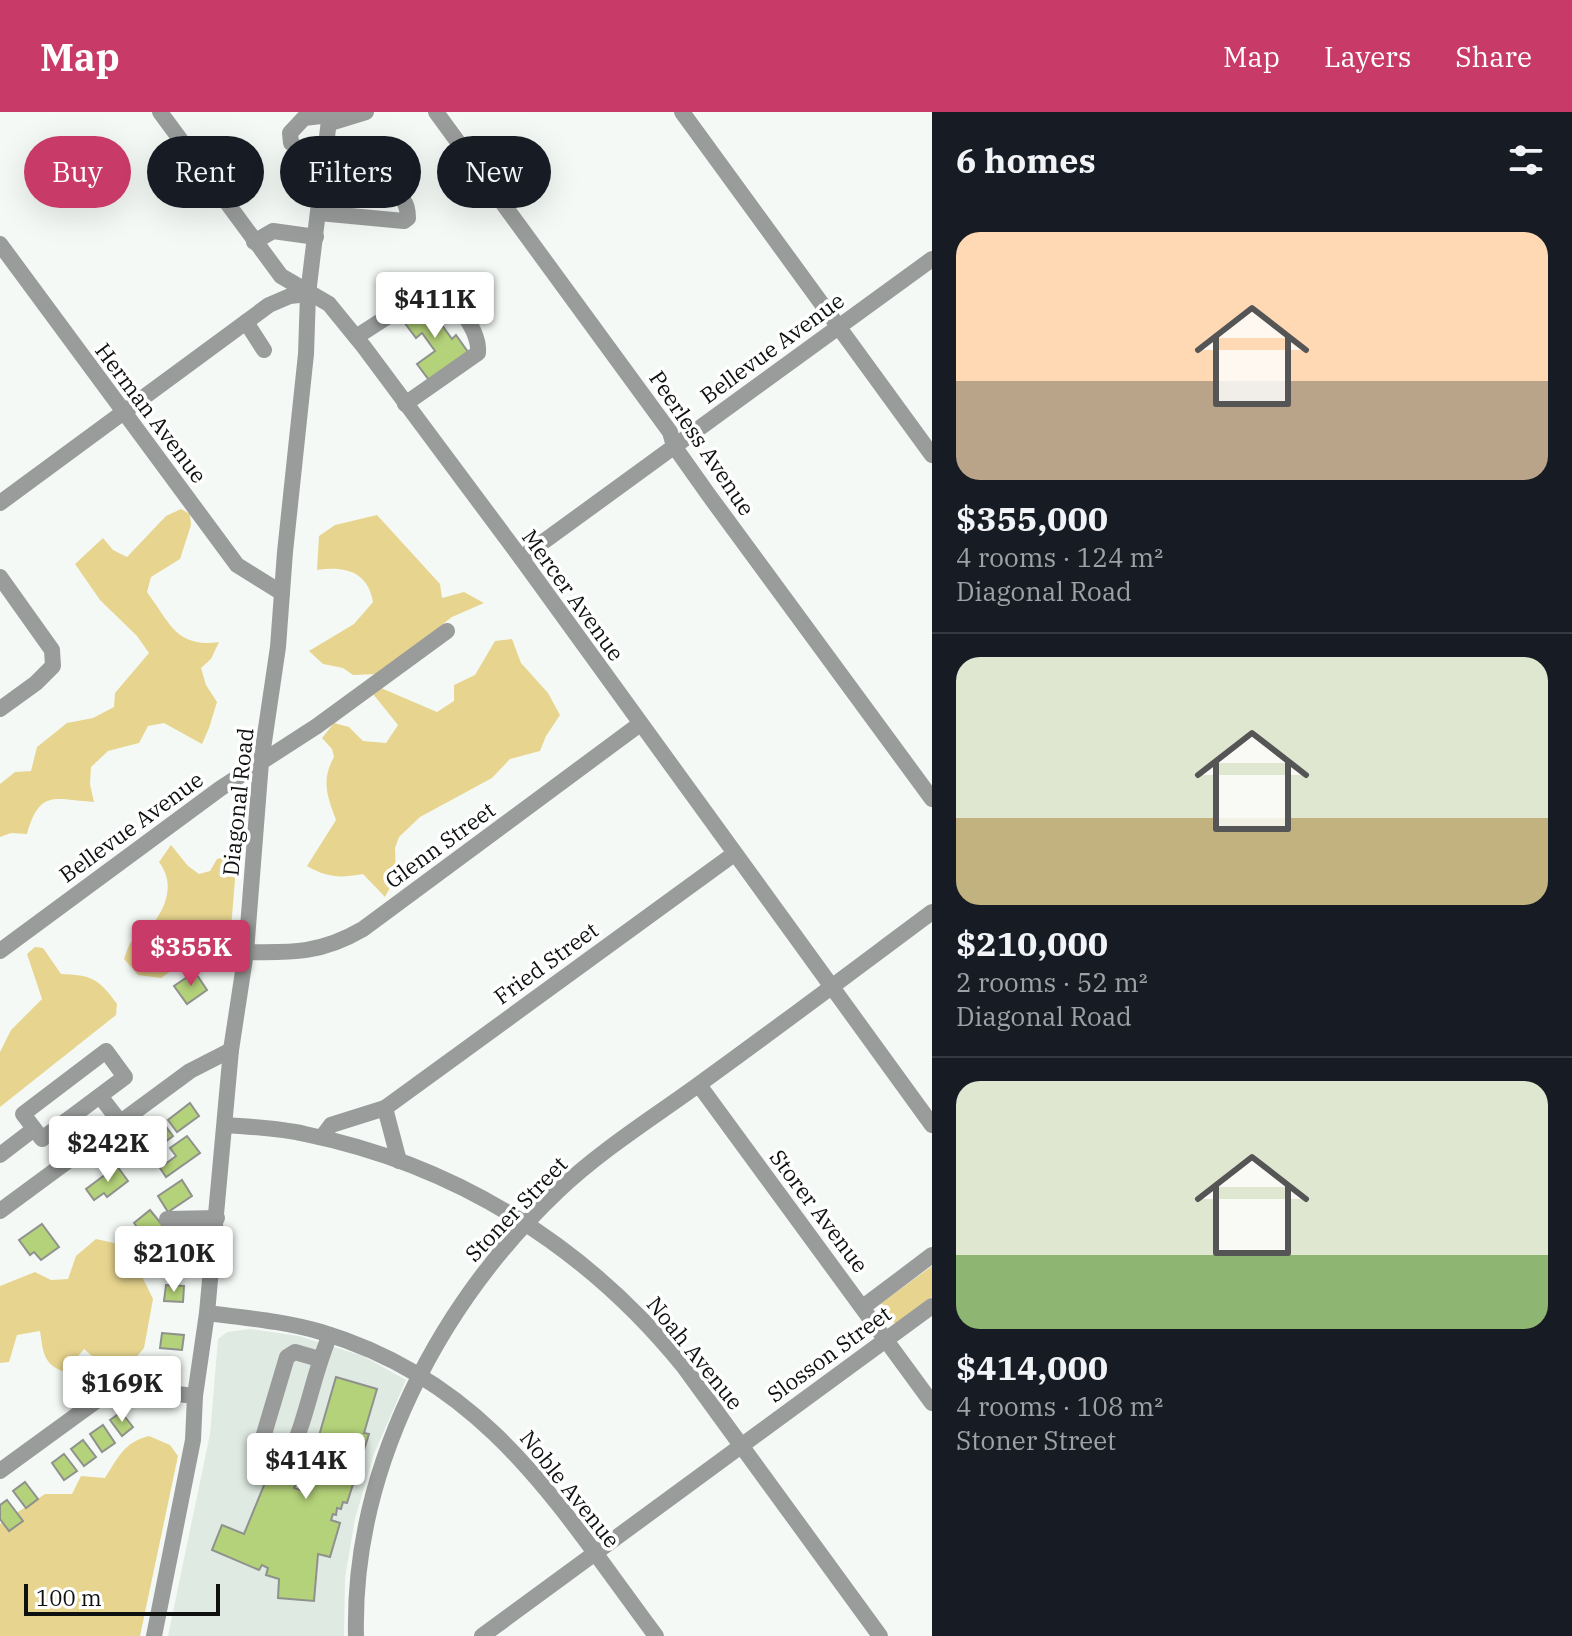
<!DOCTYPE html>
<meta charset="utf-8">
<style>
:root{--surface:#171b24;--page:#20242c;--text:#f1f3f6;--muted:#9ea1a6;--line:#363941;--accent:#c83a67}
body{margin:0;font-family:"IBM Plex Serif",serif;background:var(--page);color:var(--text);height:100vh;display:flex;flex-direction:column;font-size:30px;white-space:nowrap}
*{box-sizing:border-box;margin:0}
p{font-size:26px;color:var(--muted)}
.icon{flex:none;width:44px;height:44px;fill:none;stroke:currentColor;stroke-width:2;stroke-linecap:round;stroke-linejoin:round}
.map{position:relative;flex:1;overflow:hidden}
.side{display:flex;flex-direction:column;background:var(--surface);width:640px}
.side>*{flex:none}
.top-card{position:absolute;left:24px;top:24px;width:760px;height:72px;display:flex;gap:16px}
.scale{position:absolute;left:24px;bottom:20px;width:196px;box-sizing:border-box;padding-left:8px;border:4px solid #0f1110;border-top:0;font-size:22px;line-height:28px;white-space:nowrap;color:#0f1110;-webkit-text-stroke:6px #fff;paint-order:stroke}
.price{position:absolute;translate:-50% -68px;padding:0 18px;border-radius:8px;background:#fff;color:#222;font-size:26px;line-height:52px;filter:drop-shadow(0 2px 4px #0008)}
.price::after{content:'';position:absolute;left:50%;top:48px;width:24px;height:18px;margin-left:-12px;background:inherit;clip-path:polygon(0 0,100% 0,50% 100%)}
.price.selected{background:var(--accent);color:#fff}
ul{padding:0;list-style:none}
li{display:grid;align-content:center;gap:16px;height:424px;padding:0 24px}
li+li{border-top:2px solid var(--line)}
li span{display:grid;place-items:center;height:248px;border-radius:24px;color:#555}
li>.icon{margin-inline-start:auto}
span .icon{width:144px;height:144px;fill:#fffc;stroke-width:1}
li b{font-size:34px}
h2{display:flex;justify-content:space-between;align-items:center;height:96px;padding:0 24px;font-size:34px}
.chip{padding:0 28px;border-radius:36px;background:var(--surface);box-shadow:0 8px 32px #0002;font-size:28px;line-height:72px}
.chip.selected{background:var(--accent);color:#fff}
header{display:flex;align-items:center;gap:48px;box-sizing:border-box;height:112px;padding:0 40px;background:var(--accent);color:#fff}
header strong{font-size:38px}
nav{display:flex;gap:44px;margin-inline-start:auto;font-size:28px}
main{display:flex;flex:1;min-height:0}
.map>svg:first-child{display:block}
</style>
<header>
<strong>Map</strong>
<nav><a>Map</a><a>Layers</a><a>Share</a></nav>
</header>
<main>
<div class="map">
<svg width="932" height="1524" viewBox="0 0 932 1524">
<rect width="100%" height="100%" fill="#f4f9f5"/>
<polygon fill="#dfeae2" points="250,1217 299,1224 363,1244 406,1268 374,1342 355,1407 345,1466 344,1524 168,1524 210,1322 218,1227 227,1220"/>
<g fill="#e7d58f">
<path d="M181,397L190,402L191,413L180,447L151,465L147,480C170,511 176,536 219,530L211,547L201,556L206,573L217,590L209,616L202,632L164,611L148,614L139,631L108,639L91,655L90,672L94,690C55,688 40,676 27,722L11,721L0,725V672L15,660L31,659L37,635L67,611L93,606L114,595L115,581L149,541L137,524L100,488L75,452L103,426L113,438L127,445L166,404Z"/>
<path d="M377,403L440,472L442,486L464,480L484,491L452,505L378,562L353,563L343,556L323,552L309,539L354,512L373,490C368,459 344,454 317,458L319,424L335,413Z"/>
<path d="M512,527L521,551L548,581L560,603L546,624L540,639L510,647L492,666L420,705L399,725L395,736L396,764L385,785L363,762C340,766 328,766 307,754L336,708C327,684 321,668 334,645L332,637L322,626L334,611L349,615L363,629L386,631L398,613L373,582L381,576L437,600L454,589V573L475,563L495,529Z"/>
<path d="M171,733L188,754L199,762L210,759L217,747L237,742L231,817L161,866L138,863L124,847C126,842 128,834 131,830C137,824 146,820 151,814C167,795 175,771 159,750Z"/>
<path d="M35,835L43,836L61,862C92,863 99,867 117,892L116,903L0,995V940L11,918L42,887L27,842Z"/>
<path d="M96,1127L114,1131L134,1148L153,1187L144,1236L128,1255L99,1250L84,1237L65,1260C43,1253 43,1239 40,1219L17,1223L9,1250L0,1251V1174L35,1160L51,1168L68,1167L76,1144Z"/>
<polygon points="932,1154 932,1185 895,1212 880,1192"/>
<path d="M149,1324L170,1333L178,1344L140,1524H0V1412L45,1382H72L81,1364L105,1366C118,1346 124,1330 149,1324Z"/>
</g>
<g fill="#b4d279" stroke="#8f918d" stroke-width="2">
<polygon points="434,188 446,204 439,209 452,227 456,223 468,240 429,268 417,252 435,239 422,221 416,226 404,210"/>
<polygon points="195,860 207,878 187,892 174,874"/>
<polygon points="190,991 199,1004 177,1020 168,1008"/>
<polygon points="164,1012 173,1024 165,1030 156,1017"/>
<polygon points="187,1024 200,1041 166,1065 160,1056 176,1044 170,1036"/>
<polygon points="117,1054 128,1069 107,1085 104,1081 94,1088 86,1077"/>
<polygon points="182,1068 192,1084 168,1100 158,1084"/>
<polygon points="150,1098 163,1114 147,1128 134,1111"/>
<polygon points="42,1112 59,1135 41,1148 34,1140 30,1143 19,1128"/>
<polygon points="167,1125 185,1126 184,1142 166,1141"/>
<polygon points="166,1173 184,1174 183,1190 164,1189"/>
<polygon points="162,1221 184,1223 182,1238 160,1236"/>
<polygon points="157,1245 175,1246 173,1260 155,1259"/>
<polygon points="336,1265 377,1277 364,1321 369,1322 347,1391 343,1390 341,1397 337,1396 336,1403 333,1402 331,1408 340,1411 330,1445 318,1442 314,1489 278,1486 279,1467 266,1463 268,1456 262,1453 259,1458 212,1438 222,1413 244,1422 269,1361 296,1372 294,1376 303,1379"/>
<polygon points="121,1300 133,1315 122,1324 110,1308"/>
<polygon points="103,1313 115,1331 102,1340 90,1322"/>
<polygon points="83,1328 96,1345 84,1354 71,1337"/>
<polygon points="64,1342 77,1359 64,1368 52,1351"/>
<polygon points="25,1370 38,1387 26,1396 13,1379"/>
<polygon points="7,1388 23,1409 9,1419 0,1407 0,1393"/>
</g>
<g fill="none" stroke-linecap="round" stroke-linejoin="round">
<g stroke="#9a9c9c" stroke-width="16">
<polyline points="160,0 281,164 329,192 364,235 521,446 932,1013"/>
<polyline points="436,0 670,320 674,334 708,382 932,687"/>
<polyline points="682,0 932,343"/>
<polyline points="330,11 366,0"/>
<polyline points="326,50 304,41 291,31 290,21 304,6 330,3"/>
<path d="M319,101L404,109L408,106C409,66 351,69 323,66"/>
<polyline points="254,130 273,119 316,125"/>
<polyline points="0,132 237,453 282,481"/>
<polyline points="246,210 264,238"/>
<path d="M356,225L418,185L438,178C456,187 480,220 478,241L405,292"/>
<polyline points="0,391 269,193 290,184 308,182"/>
<polyline points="521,446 932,147"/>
<polyline points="0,465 52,538 53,554 36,571 0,597"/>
<polyline points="0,839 221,676 317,614 447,519"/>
<path d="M246,840C293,841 322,841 363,817L640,612"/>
<polygon points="106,939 125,965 42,1027 23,1002"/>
<polyline points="699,973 932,1291"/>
<polyline points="100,984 120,1010"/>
<polyline points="385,996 399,1049"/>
<polyline points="66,1009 86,1035"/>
<path d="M226,1013C252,1015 279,1016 305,1022C457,1053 587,1135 684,1255L880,1524"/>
<polyline points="322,1025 331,1013 385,996 734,742"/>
<polyline points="0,1043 34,1017"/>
<polyline points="0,1099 190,959 231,938"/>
<polyline points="167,1107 217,1106"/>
<polyline points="863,1195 932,1143"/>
<path d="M207,1201C245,1206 285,1209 321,1220C488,1270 558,1393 656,1524"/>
<path d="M319,1247L295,1240L287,1245L259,1339L286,1350C307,1310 312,1264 330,1223"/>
<path d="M0,1359L103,1284C130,1273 166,1281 195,1284"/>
<polyline points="154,1524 193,1328 195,1284 207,1201 231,938 246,840 261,650 278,535 285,440 306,242 308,182 330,0"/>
<path d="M356,1524C352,1357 439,1192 558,1079C600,1039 651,1007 698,973C777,916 854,858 932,800"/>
<polyline points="482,1524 932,1194"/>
</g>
</g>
<g text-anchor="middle" stroke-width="7" stroke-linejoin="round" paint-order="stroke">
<g font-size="22" fill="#0f1110" stroke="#fff">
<text transform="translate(772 236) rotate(-36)" y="8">Bellevue Avenue</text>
<text transform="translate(151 301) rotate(53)" y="8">Herman Avenue</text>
<text transform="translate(702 331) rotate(56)" y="8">Peerless Avenue</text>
<text transform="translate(573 483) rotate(54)" y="8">Mercer Avenue</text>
<text transform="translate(238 690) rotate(-84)" y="8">Diagonal Road</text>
<text transform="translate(131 715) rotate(-36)" y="8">Bellevue Avenue</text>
<text transform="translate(440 733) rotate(-36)" y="8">Glenn Street</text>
<text transform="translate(546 851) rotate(-36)" y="8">Fried Street</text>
<text transform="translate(516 1097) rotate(-46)" y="8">Stoner Street</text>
<text transform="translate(819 1099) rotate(53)" y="8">Storer Avenue</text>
<text transform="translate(695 1241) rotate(51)" y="8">Noah Avenue</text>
<text transform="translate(829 1242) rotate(-36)" y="8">Slosson Street</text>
<text transform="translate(570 1377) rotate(51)" y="8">Noble Avenue</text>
</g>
</g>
</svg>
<div class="scale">100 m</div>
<b class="price" style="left:435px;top:228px">$411K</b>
<b class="price selected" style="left:191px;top:876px">$355K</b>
<b class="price" style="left:108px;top:1072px">$242K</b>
<b class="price" style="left:174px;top:1182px">$210K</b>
<b class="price" style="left:122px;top:1312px">$169K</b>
<b class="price" style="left:306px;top:1389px">$414K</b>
<div class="top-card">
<a class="chip selected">Buy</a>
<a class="chip">Rent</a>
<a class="chip">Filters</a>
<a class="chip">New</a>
</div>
</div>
<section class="side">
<h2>6 homes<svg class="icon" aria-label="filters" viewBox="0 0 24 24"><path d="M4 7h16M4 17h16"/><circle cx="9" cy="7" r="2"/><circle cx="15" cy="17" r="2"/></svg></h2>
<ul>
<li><span style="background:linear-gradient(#ffd9b3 60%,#b9a48a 0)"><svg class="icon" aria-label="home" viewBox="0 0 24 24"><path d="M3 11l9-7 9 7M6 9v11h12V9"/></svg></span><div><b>$355,000</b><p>4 rooms · 124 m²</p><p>Diagonal Road</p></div></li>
<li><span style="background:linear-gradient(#dfe7d0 65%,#c2b280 0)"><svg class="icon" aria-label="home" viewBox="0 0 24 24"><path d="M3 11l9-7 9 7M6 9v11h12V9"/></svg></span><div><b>$210,000</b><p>2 rooms · 52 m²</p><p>Diagonal Road</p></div></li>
<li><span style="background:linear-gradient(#dfe7d0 70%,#8fb573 0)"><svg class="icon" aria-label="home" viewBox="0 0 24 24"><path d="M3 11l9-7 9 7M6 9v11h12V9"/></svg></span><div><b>$414,000</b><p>4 rooms · 108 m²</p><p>Stoner Street</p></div></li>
</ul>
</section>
</main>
